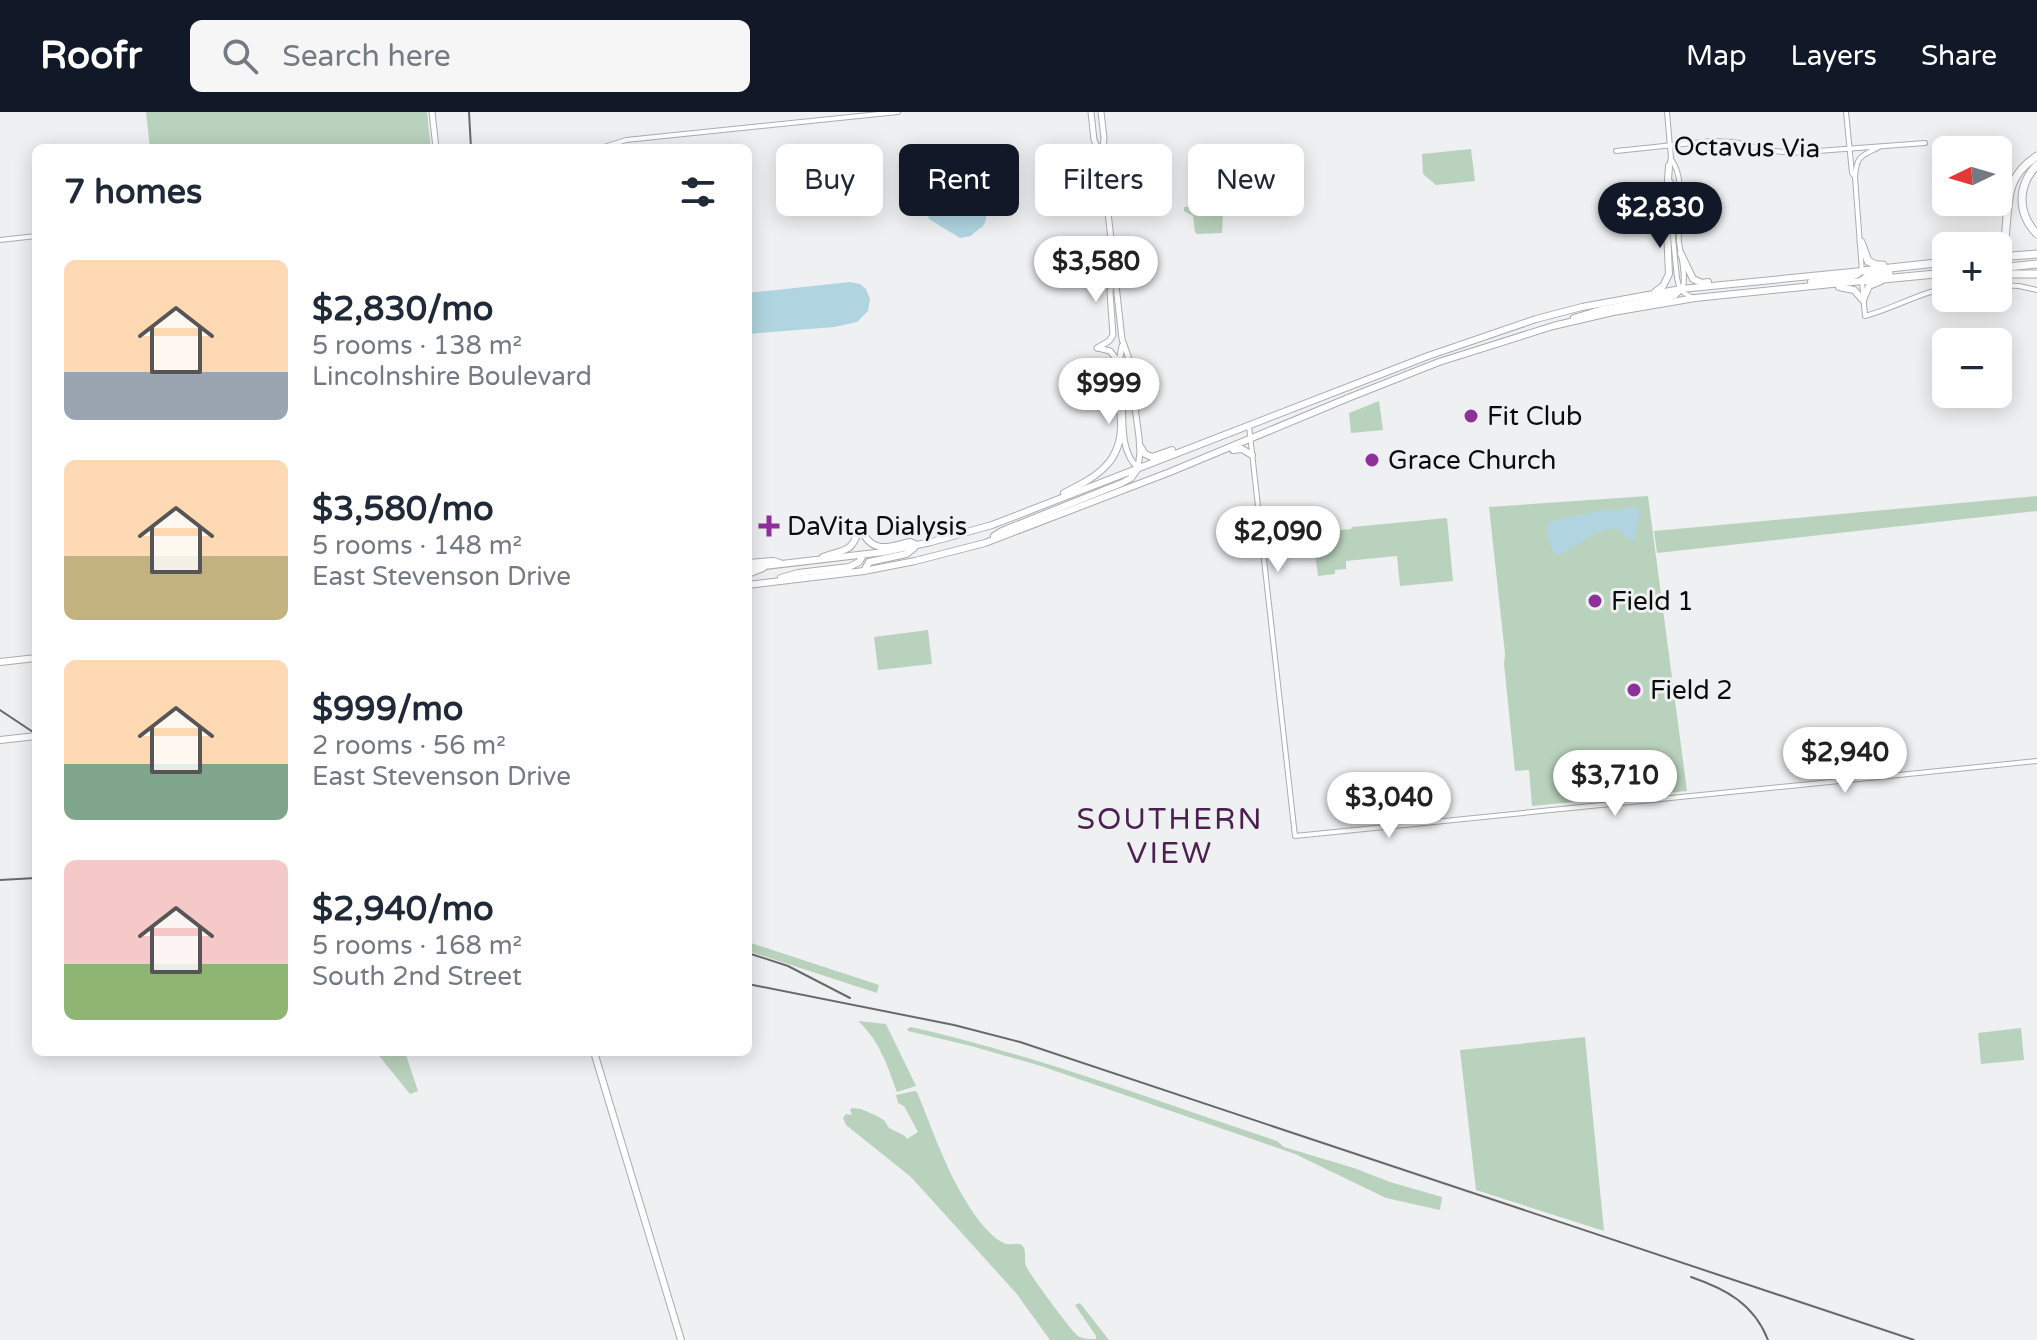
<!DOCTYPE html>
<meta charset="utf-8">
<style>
:root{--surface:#fff;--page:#f6f6f7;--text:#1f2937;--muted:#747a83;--accent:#111827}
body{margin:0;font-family:"Varela Round",sans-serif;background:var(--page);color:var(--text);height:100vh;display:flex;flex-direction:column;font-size:30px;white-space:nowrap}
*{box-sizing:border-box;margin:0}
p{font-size:26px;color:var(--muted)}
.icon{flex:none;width:44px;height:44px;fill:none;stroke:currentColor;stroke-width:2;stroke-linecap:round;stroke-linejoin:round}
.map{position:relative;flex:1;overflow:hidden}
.panel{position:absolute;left:32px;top:32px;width:720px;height:912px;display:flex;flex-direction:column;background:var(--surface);border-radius:12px;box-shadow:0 4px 20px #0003}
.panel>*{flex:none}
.banner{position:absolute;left:776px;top:32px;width:760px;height:72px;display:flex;gap:16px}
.needle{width:52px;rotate:265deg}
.tools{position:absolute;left:1932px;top:24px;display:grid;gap:16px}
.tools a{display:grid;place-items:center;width:80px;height:80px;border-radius:12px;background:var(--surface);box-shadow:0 4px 20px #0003;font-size:40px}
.price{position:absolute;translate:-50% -68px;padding:0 18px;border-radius:28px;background:#fff;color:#222;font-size:26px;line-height:52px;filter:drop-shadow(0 2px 4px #0008)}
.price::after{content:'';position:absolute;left:50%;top:48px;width:24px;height:18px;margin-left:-12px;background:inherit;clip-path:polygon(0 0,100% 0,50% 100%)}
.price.selected{background:var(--accent);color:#fff}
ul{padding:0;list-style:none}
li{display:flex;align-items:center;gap:24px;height:200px;padding:0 32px}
li span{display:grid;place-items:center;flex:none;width:224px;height:160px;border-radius:12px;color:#555}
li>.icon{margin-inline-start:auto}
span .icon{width:96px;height:96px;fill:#fffc;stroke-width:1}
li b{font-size:34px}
h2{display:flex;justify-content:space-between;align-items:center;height:96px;padding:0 32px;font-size:34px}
.chip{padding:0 28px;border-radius:12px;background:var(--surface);box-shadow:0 4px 20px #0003;font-size:28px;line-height:72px}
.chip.selected{background:var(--accent);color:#fff}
header{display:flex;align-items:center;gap:48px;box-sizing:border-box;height:112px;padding:0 40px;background:var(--accent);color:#fff}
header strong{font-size:38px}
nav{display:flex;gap:44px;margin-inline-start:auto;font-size:28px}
.search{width:560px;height:72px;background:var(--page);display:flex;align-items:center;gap:20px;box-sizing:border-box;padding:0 28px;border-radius:12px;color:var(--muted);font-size:30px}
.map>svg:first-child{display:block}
</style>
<header>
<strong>Roofr</strong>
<div class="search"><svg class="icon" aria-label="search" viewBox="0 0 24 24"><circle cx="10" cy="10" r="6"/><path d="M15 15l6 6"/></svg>Search here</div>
<nav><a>Map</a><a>Layers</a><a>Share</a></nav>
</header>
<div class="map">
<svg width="2037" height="1228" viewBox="0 0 2037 1228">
<rect width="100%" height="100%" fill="#eff0f2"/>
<g fill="#b9d2bd">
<polygon points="146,0 427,0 431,36 150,36"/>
<polygon points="1471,37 1475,69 1436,73 1423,62 1422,42"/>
<polygon points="1219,91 1223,103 1222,121 1197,122 1195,120 1193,104 1184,99 1184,95"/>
<polygon points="1379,289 1383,318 1351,321 1349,301"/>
<polygon points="1648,384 1687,679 1532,694 1529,658 1515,659 1504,552 1505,542 1489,395"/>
<polygon points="2037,384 2037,399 1657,441 1654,419"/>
<polygon points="1447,406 1453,469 1400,474 1397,444 1346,449 1346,457 1335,458 1335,462 1318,464 1312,421 1351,417 1352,415"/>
<polygon points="928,518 932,552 878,558 874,525"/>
<polygon points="748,830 879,873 877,881 748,839"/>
<path d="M858,909L886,912L916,974L897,980C887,953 880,929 858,909Z"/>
<path d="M911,915C1036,943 1156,989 1277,1029L1284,1035L1354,1056L1390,1070L1442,1085L1440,1098L1386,1086L1295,1042L1041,954L971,934L908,919L907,917Z"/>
<polygon points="2021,916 2024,948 1981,952 1978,921"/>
<polygon points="1585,925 1604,1119 1476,1078 1460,938"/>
<polygon points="376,940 405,940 418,979 410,982"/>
<path d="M914,979L917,980C936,1026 956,1088 992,1123C995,1126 1002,1131 1007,1132C1014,1133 1020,1129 1024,1136C1026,1141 1024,1149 1026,1154C1030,1163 1072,1220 1078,1224C1083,1227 1090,1227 1096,1227V1224L1075,1193L1080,1191L1109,1228H1050L1016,1181L911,1065L846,1013L843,1006L846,1002L852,1003L850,998L852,996L861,997L875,1003L884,1008L889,1016L905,1024L907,1027L918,1020L904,994L898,991L896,983Z"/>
</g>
<g fill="#b0d5e1">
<path d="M976,73L984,80C985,90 990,107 982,115C978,118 974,120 971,124L960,126L929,107L928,104L938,79L943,75Z"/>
<polygon points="850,170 860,172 866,177 870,187 868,199 857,210 834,215 748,222 748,181"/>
<path d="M1635,394L1640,400L1634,428H1629C1626,425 1623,421 1620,419C1605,409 1573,437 1560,443L1554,441C1550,431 1543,418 1551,409L1604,398H1621Z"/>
</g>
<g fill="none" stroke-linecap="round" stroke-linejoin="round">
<g stroke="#abacae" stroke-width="6">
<g id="tertiary">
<polyline points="1667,0 1671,46 1669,54"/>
<polyline points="1846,0 1852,61 1855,65 1862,160"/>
<polyline points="601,36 626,28 898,0"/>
<polyline points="1616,39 1712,29 1734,30 1767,38 1791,41 1925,31"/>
<path d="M1671,47C1687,69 1677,104 1679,130C1681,145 1686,161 1683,175"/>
<path d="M1855,65C1857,43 1860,45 1879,35"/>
<polyline points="1671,70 1673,126 1677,166 1679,174 1684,181 1693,186"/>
<polyline points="0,128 36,124"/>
<path d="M1862,169L1865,204C1893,197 1918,181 1946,176"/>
<polyline points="1998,173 2019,174 2037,178"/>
<polyline points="1249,314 1295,724 2037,649"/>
</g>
</g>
<g stroke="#abacae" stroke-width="7">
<g id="secondary">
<polyline points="432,0 436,36"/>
<polyline points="1091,0 1094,28 1102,45"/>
<polyline points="1101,0 1104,26 1102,46 1122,227 1128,244 1139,325 1140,340 1138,356"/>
<polyline points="1097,236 1109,229 1113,223 1110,180 1113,167"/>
<polyline points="1098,236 1110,239 1118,249"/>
<polyline points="1121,263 1120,245 1122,234"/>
<path d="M1122,277C1124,303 1118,338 1138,356"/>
</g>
</g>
<g stroke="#abacae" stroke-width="8">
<g id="primary">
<polyline points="1681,142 1693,167 1702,171 1708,170"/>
<polyline points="1811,170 1851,165 1858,162"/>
<polyline points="1839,175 1854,178 1863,188 1869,174 1881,169"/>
<polyline points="1655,180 1663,174 1669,162 1666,97 1669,54"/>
<polyline points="1574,206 1600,198 1668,185 1675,183 1681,177"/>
<polyline points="1140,334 1145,342 1152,345 1172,338"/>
<polyline points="1233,338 1242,337 1252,343"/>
<path d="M1064,381C1096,365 1122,351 1121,311C1120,293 1118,277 1121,260"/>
<path d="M864,423C876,442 891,434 910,430L915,432"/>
<polyline points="994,424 1002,419 1122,371 1131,366 1138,356"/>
<path d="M823,445C844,437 851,442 859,418"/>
<polyline points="748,451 773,449 780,451"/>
<polyline points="748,456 884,440 931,430 992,413 1428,244 1536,207 1582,195 1681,177 1862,159"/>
<polyline points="864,459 869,450 906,442 914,436"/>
<polyline points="748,462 763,456"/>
<polyline points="781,466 798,461 849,455 859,450 863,443"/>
<polyline points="748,473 864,459 915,449 985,431 1170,360 1348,286 1439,250 1553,214 1613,200 1695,186 1862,169"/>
<polyline points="0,550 36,546"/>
<polyline points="0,628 36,624"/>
<polyline points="594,940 681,1228"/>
</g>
</g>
<g stroke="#abacae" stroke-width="9">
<g id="motorway">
<path d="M2037,53C2017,74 2017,101 2037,122"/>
<polyline points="1861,130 1868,149 1876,153 1883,153"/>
<path d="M1998,139C2004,132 2006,125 2006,116C2009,83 2007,64 2037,44"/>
<polyline points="1998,145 2037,142"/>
<polyline points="1998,156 2037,152"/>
<polyline points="1862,159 1946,150"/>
<polyline points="1998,162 2037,162"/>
<polyline points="1863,168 1868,164 1889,161"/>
<polyline points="1862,169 1946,161"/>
</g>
</g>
<use href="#tertiary" stroke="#fff" stroke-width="4"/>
<use href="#secondary" stroke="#fff" stroke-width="5"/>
<use href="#primary" stroke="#fff" stroke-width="6"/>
<use href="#motorway" stroke="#fff" stroke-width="7"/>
<g stroke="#69696a" stroke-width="2">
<polyline points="469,0 471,36"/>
<polyline points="0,598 36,622"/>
<polyline points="0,768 36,766"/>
<polyline points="748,841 788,854 850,886"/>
<polyline points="748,872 954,913 1020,930 1914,1228"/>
<path d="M1691,1165C1726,1177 1754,1192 1768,1228"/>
</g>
</g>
<g fill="#8e309a" stroke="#eff0f2" stroke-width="3">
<circle cx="1471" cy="304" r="8"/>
<circle cx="1372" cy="348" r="8"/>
<path d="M765 402h8v8h8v8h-8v8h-8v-8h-8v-8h8z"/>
<circle cx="1595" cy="489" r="8"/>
<circle cx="1634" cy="578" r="8"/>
</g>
<g text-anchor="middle" stroke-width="6" stroke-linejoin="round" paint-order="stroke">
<g font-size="26" fill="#0b0b0c" stroke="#eff0f2">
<text transform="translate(1747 35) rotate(1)" y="9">Octavus Via</text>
</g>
<g font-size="26" fill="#0b0b0c" stroke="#eff0f2" text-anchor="start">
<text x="1487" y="313">Fit Club</text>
<text x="1388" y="357">Grace Church</text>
<text x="787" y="423">DaVita Dialysis</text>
<text x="1611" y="498">Field 1</text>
<text x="1650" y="587">Field 2</text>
</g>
<g font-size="30" letter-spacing="2" fill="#4c1f51" stroke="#eff0f2">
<text x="1170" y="717">SOUTHERN<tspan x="1170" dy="34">VIEW</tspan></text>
</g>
</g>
</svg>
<div class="tools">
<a><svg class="needle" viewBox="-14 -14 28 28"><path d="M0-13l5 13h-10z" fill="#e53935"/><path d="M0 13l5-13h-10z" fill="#747a83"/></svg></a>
<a>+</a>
<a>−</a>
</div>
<b class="price selected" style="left:1660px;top:138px">$2,830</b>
<b class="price" style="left:1096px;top:192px">$3,580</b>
<b class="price" style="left:1109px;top:314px">$999</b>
<b class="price" style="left:1278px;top:462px">$2,090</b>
<b class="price" style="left:1845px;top:683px">$2,940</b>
<b class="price" style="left:1615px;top:706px">$3,710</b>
<b class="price" style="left:1389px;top:728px">$3,040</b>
<div class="banner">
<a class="chip">Buy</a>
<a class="chip selected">Rent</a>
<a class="chip">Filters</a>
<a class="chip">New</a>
</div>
<section class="panel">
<h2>7 homes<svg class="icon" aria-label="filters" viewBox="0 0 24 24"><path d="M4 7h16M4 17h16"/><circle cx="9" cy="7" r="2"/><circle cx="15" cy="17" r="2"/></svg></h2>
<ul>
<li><span style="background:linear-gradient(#ffd9b3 70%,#9aa5b1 0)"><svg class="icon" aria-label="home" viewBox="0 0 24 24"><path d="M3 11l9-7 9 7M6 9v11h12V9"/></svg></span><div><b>$2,830/mo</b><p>5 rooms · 138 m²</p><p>Lincolnshire Boulevard</p></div></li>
<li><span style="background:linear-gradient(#ffd9b3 60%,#c2b280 0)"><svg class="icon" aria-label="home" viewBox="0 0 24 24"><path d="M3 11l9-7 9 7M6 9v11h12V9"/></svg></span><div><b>$3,580/mo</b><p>5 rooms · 148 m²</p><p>East Stevenson Drive</p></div></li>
<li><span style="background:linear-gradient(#ffd9b3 65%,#7fa58c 0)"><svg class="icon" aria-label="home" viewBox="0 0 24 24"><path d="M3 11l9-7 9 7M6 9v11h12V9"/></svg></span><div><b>$999/mo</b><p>2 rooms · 56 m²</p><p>East Stevenson Drive</p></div></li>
<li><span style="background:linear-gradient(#f6c9c9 65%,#8fb573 0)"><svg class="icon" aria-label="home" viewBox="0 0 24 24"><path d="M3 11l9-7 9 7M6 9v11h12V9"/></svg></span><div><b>$2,940/mo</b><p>5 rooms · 168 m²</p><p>South 2nd Street</p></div></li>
</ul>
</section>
</div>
